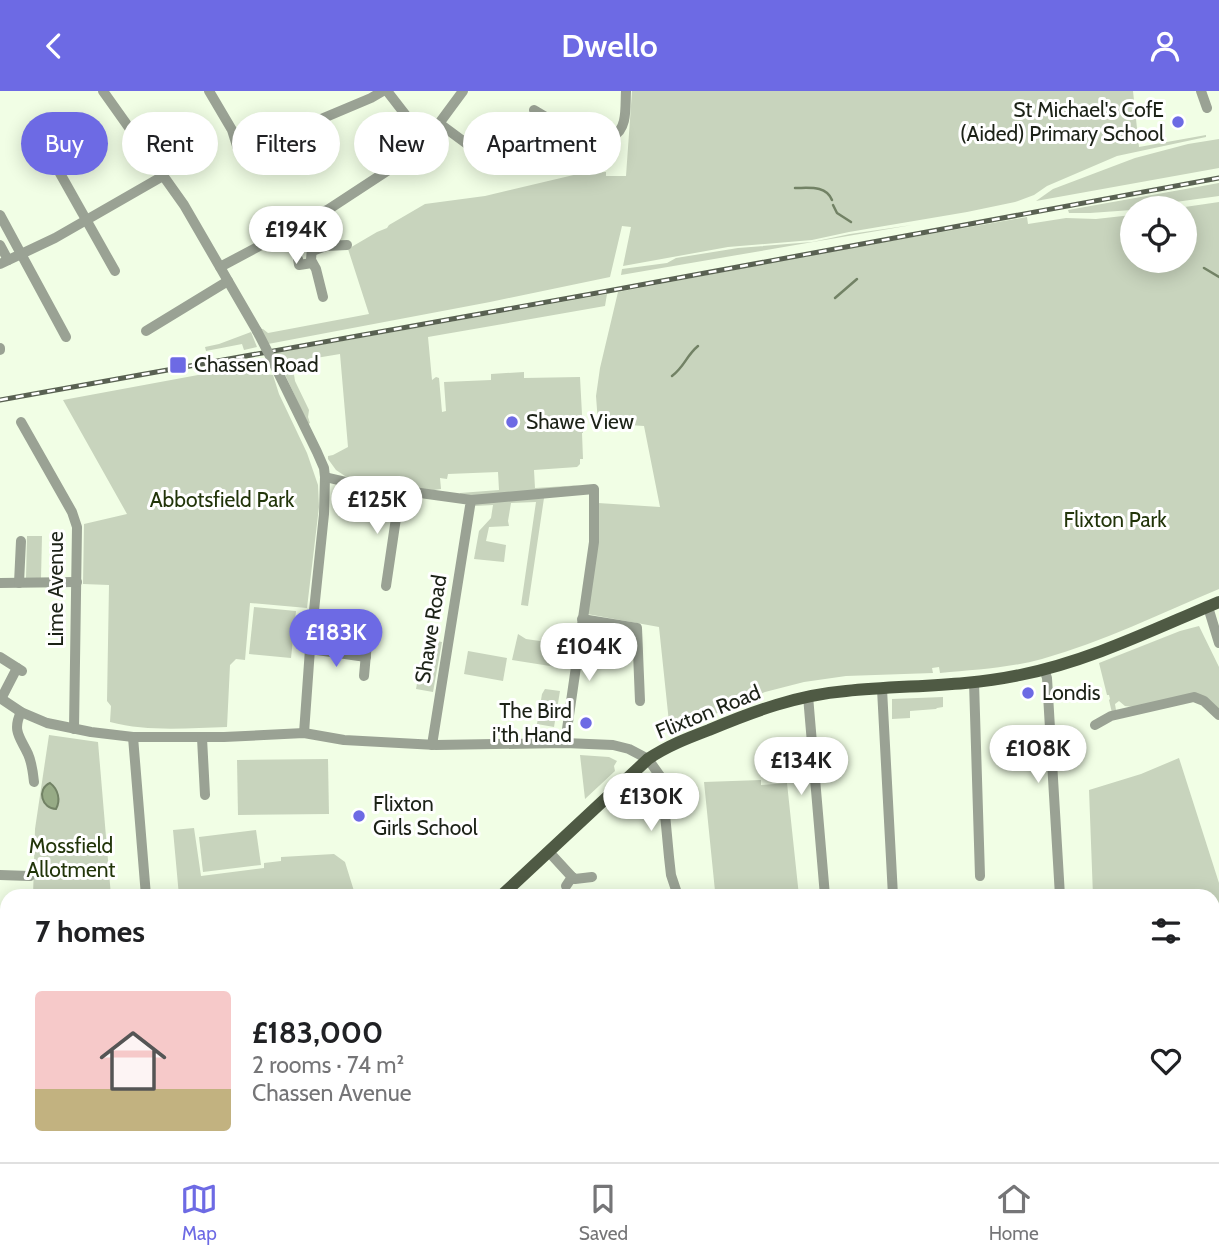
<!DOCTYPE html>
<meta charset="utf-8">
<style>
:root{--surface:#fff;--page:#f2f2f2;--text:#202124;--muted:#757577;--line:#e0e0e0;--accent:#6d6ae4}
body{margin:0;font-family:Cabin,sans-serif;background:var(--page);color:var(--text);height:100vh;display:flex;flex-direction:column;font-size:26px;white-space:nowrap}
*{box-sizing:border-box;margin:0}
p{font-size:23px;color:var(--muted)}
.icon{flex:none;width:38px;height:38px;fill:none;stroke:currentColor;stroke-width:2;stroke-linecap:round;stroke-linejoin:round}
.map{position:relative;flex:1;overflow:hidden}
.details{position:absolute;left:0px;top:798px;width:1220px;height:273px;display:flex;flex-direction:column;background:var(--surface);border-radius:21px 21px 0 0;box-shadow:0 4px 18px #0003}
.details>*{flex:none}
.top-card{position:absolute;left:21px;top:21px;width:700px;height:63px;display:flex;gap:14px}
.tools{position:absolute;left:1120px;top:105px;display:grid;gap:14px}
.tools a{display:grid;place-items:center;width:77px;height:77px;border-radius:50%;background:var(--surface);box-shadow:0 4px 18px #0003;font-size:35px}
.price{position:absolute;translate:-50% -60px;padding:0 16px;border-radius:24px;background:#fff;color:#222;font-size:23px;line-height:46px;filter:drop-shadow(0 2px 4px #0008)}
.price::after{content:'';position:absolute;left:50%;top:42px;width:21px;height:16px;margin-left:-10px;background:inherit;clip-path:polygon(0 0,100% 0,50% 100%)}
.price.active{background:var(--accent);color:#fff}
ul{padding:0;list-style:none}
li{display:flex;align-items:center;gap:21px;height:175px;padding:0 35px}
li span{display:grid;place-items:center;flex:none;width:196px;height:140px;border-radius:7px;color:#555}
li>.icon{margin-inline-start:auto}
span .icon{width:84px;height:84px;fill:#fffc;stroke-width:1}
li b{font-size:30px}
h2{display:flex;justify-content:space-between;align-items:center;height:84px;padding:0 35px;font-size:30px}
.chip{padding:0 24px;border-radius:32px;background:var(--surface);box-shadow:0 4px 18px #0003;font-size:24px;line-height:63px}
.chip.active{background:var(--accent);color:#fff}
header{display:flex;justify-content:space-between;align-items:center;height:91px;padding:0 35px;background:var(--accent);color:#fff;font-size:32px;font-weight:600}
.tab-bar{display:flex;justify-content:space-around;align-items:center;height:98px;border-top:2px solid var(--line);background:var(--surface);font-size:19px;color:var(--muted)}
.tab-bar a{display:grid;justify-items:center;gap:4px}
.tab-bar .active{color:var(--accent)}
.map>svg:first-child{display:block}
</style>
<header><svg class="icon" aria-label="back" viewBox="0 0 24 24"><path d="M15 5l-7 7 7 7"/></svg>Dwello<svg class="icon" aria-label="person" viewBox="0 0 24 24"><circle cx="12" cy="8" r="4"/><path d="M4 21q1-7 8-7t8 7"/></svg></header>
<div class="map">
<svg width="1219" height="1071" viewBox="0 0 1219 1071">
<rect width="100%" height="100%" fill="#f1fee5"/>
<g fill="#c8d4bd">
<polygon points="632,0 1133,0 1139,56 1206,44 1206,46 1117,65 1047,95 1034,104 1015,111 967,121 849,141 812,149 728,156 623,175 631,136 622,135 610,186 490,211 268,253 260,238 263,238 268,242 369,223 348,158 377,141 387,137 389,134 425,113 485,105 582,82 606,81 606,85 626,85"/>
<polygon points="1219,48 1219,77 1036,110 1053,98 1135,67 1188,53"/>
<polygon points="1219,92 1219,105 1132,117 1132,119 1090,122 1069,122 1068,119"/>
<path d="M1219,111V498C1161,522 1103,551 1042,568C1009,577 974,579 940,582L939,576L932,577L933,582L846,585L804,591L765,601L706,627L670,641L659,536L587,523L598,412L660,416L644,335L598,332L596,305L600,277L618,201L828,161L1027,126L1028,133L1066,127L1096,128L1132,124V170H1185V117H1178Z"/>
<polygon points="912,134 621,184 622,178 667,172 676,167 738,157 812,151 850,143"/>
<polygon points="607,203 605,215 428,246 432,289 436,286 439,287 442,321 446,320 444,291 491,289 491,283 524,281 524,287 580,286 583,342 582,342 583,368 580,368 580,373 577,376 534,379 535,397 582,394 471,407 460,404 460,402 499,399 498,381 448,383 447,388 440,387 441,398 427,400 409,398 348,387 336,379 328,368 328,365 333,364 348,356 340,263 292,271 295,290 309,319 308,326 310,332 308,333 275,262"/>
<polygon points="251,241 257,256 244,259 242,253 206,260 205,256 219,253"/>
<path d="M225,279L273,284L279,303L307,362L318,394L319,416L307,517L250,512L245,569L236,568L230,574L227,636C188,637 148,641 110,631L111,615L107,610L109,494L83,493L84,433L127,423L63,309Z"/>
<polygon points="544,407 528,515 521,514 536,411 511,412 508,430 509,435 489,436 486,450 506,454 504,471 474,468 479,440 491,427 493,414 475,415 473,412"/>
<polygon points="27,445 42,445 41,487 26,487"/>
<polygon points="254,516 296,520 291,567 249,563"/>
<polygon points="1199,535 1219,576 1219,618 1205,605 1133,616 1125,615 1119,610 1115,613 1116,619 1112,622 1109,609 1110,608 1109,604 1107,604 1099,572 1180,540"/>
<polygon points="518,543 526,548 574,555 569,578 512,569"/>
<polygon points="425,548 442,551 433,601 416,598"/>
<polygon points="468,560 507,567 503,590 464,583"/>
<polygon points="545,598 560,600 554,636 537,633 542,603"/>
<polygon points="943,606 943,616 937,617 936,618 910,620 910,627 892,628 892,608"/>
<polygon points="49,644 98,651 111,805 33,805 35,738"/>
<polygon points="580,664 609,666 617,670 614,675 615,680 585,708"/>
<polygon points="1179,667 1219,792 1219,903 1213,903 1213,805 1093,805 1089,699 1141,683"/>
<polygon points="328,668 329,723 238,724 237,669"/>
<polygon points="761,689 761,694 787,692 799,805 717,805 715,800 704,691"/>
<polygon points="194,737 201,785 264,777 264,772 281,770 281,766 334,763 345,771 354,800 355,800 357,805 179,805 173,739"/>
<polygon points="256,739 261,774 203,781 199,746"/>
</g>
<path fill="#97ab86" stroke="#728265" stroke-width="2" d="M50,692C58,698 61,709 56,718C42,718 36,698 50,692Z"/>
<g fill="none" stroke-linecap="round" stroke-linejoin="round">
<g stroke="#728265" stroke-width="2.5">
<path d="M795,97C809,97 826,94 832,109"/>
<polyline points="833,114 837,122 851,131"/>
<polyline points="1204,177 1219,186"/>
<polyline points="835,207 857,188"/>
<path d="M672,285C685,275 686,265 698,255"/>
</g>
<g stroke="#9aa294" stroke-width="10">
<polyline points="103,0 184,114 257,240"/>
<polyline points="209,0 232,39 238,58 245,60 371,7 383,0"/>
<polyline points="387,0 425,49"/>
<polyline points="1201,0 1207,17"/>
<path d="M534,19L571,41L613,45C628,38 625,15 626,0"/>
<polyline points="440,33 486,67"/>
<polyline points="48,61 115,180"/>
<polyline points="272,121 282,143"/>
<polyline points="0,124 66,246"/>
<polyline points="300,134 312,156 311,169 316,178 323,206"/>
<polyline points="0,154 8,169"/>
<polyline points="312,160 326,155 347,154"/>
<polyline points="298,168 299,174 312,172"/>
<polyline points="0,173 55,147 163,85"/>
<polyline points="220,176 329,118 390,78 432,42 463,0"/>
<polyline points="146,240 228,190"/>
<polyline points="0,257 0,259"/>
<polyline points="272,269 317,361 324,377 325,386 324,423 310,558 304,642"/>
<polyline points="21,331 72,421 77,436 74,638"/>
<polyline points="325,386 355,393 471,409 432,654"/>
<polyline points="471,409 594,398 594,451 565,652"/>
<polyline points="0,492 77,491"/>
<polyline points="19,492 21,450"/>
<polyline points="386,495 400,400"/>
<polyline points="1208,516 1219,552"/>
<polyline points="582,528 637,537 640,610"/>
<polyline points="310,558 366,566"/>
<polyline points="0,566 22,580"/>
<polyline points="1044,578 1047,587 1060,805"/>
<polyline points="364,585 367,552"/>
<polyline points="974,591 980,785"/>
<polyline points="882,598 893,805"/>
<polyline points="808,605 825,805"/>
<polyline points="0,607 21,621 47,632 91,641 133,646 224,646 304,642 344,649 436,654 565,652 613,654 629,658 648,668 660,685 662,691 669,766 671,784 678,805"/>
<polyline points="1,608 17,577"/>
<path d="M21,621C12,640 20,646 28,663C32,672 33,681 34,691"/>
<polyline points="1095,634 1111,625 1194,606 1204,610 1219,624"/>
<polyline points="133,646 146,805"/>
<polyline points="202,647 205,704"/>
<polyline points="549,761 572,786"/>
<polyline points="0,784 30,785"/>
<polyline points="566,795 572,786 575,788 592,786"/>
<polyline points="0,857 7,857"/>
<polyline points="0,924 7,925"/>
<polyline points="1213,937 1219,936"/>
<polyline points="0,1053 7,1054"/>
<polyline points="11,1064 107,1071"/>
<polyline points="135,1064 229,1071"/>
<polyline points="441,1064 441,1071"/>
<polyline points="517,1064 517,1071"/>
<polyline points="927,1064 929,1071"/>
<polyline points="1012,1064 1012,1071"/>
<polyline points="328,1071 328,1064"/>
<polyline points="698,1071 699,1064"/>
</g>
<g stroke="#4f5a44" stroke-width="12">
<path d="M501,805L648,668C667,655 688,647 709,639C754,620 798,604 846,600C904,594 963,596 1020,584C1090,570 1154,538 1219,511"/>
<polyline points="0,1009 7,1003"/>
</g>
<g stroke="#596152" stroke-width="5">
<polyline id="rail" points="0,309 597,202 1219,87"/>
</g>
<use href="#rail" stroke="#fff" stroke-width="2.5" stroke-dasharray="8" stroke-linecap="butt"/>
<polyline stroke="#9aa294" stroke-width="10" points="257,240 272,269"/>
</g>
<g fill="#6d6ae4" stroke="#fff" stroke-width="2.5">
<circle cx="1178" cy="31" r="7"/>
<rect x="169" y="265" width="18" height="18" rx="3.5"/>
<circle cx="512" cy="331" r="7"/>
<circle cx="1028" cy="602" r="7"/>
<circle cx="586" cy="632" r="7"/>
<circle cx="359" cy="725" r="7"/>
</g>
<g text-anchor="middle" stroke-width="6" stroke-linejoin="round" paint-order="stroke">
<g font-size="21" fill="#1c2217" stroke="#fff" text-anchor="start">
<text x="1164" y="26" text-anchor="end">St Michael's CofE<tspan x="1164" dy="24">(Aided) Primary School</tspan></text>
<text x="194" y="281">Chassen Road</text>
<text x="526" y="338">Shawe View</text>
<text x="1042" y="609">Londis</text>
<text x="572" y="627" text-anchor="end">The Bird<tspan x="572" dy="24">i'th Hand</tspan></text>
<text x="373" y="720">Flixton<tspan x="373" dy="24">Girls School</tspan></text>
</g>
<g font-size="21" fill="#22350a" stroke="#fff">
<text x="222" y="416">Abbotsfield Park</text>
<text x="1115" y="436">Flixton Park</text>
<text x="71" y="762">Mossfield<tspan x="71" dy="24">Allotment</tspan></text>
</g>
<g font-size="21" fill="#1c2217" stroke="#fff">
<text transform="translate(56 498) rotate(-90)" y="7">Lime Avenue</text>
<text transform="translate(431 538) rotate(-81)" y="7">Shawe Road</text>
<text transform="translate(708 621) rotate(-22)" y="7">Flixton Road</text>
</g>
</g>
</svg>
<div class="tools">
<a><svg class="icon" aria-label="locate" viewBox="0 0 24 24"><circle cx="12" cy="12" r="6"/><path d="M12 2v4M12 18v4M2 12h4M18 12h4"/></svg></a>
</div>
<b class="price" style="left:296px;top:175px">£194K</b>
<b class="price" style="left:377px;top:445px">£125K</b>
<b class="price active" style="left:336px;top:578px">£183K</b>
<b class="price" style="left:589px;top:592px">£104K</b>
<b class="price" style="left:1038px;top:694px">£108K</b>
<b class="price" style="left:801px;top:706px">£134K</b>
<b class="price" style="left:651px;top:742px">£130K</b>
<div class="top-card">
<a class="chip active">Buy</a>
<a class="chip">Rent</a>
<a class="chip">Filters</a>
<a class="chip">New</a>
<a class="chip">Apartment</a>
</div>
<section class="details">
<h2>7 homes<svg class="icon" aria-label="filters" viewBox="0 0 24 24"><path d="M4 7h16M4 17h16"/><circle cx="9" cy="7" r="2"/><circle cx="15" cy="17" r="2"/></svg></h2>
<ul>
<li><span style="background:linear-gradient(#f6c9c9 70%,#c2b280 0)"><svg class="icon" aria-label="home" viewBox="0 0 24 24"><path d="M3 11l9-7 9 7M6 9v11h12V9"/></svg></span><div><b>£183,000</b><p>2 rooms · 74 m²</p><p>Chassen Avenue</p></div><svg class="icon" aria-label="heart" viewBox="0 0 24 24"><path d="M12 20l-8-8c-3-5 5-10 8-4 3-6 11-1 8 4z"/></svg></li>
</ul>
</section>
</div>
<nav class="tab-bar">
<a class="active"><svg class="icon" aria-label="map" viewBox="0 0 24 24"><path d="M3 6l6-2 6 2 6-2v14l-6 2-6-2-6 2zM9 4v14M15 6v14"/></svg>Map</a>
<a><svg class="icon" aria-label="saved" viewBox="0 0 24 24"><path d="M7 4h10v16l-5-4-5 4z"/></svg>Saved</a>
<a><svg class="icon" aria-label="home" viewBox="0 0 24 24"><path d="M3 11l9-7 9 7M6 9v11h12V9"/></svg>Home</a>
</nav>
